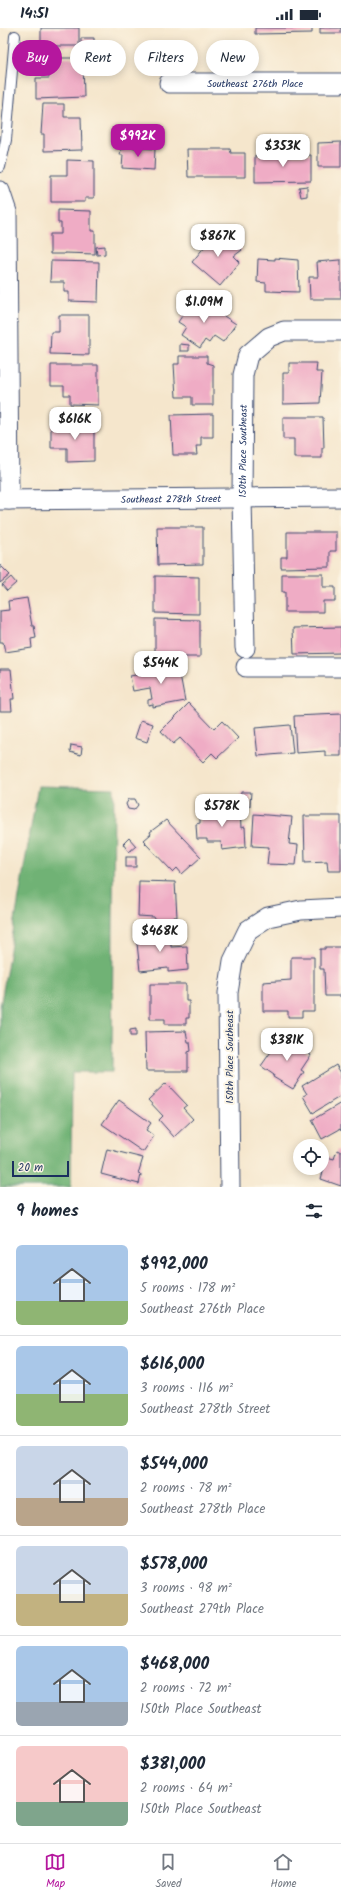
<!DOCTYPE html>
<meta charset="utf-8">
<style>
:root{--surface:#fff;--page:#f6f6f7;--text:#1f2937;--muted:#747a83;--line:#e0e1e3;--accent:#b5179e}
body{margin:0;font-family:Kalam,sans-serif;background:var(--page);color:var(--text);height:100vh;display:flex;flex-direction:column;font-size:15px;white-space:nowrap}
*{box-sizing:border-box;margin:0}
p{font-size:13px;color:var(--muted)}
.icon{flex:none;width:22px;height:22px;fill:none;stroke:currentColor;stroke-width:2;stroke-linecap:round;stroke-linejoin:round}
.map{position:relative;height:1159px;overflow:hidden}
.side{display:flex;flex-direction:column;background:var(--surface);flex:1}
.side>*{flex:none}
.banner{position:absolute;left:12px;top:12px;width:317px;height:36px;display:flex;gap:8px}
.tools{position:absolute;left:293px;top:1111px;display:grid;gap:8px}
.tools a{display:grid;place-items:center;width:36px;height:36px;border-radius:50%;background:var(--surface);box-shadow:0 2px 10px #0003;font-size:20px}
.scale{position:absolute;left:12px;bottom:10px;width:57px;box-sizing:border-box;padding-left:4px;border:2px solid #1b2f5e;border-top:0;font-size:11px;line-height:14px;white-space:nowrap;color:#1b2f5e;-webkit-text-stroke:3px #fcf5e5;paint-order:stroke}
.price{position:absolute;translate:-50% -34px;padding:0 9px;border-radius:8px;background:#fff;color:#222;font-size:13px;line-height:26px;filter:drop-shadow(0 1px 2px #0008)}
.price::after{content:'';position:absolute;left:50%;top:24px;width:12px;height:9px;margin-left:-6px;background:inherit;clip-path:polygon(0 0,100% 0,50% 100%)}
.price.current{background:var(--accent);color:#fff}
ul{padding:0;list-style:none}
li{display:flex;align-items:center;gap:12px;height:100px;padding:0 16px}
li+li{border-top:1px solid var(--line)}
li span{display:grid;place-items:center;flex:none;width:112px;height:80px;border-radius:6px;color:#555}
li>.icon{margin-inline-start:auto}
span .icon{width:48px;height:48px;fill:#fffc;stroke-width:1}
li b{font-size:17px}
h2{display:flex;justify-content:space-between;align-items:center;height:48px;padding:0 16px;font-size:17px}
.tag{padding:0 14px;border-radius:18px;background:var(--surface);box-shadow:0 2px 10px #0003;font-size:14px;line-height:36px}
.tag.current{background:var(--accent);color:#fff}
.status{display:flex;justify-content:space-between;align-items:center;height:28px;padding:0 20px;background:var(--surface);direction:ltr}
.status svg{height:11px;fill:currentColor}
.tab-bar{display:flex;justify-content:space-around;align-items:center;height:56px;border-top:1px solid var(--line);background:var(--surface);font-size:11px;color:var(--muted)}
.tab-bar a{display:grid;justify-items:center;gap:2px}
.tab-bar .current{color:var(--accent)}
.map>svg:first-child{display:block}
</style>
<div class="status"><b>14:51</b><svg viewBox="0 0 49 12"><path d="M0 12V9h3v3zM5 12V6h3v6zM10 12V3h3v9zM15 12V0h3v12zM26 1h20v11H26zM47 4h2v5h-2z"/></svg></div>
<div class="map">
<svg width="341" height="1159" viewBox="0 0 341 1159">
<rect width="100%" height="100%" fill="#fcf5e5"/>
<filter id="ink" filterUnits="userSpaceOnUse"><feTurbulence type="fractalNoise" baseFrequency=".025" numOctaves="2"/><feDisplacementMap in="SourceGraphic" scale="8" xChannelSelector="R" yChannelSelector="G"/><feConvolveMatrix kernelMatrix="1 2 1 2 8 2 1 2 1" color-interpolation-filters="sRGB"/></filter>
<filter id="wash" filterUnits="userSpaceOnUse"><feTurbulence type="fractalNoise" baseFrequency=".012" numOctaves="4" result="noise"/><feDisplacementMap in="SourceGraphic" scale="16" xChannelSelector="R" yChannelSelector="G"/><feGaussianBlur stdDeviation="0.9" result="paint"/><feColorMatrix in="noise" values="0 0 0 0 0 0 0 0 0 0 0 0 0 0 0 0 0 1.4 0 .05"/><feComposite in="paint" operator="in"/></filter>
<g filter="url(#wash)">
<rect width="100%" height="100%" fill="#f5e6cc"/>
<polygon fill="#6fb274" stroke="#457069" points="38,758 114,760 112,1044 72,1044 71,1159 0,1159 0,980"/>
<g id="blocks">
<g fill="#efacc5">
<rect x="41" y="0" width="38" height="18"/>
<polygon points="255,0 312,0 312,5 255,6"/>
<rect x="320" y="0" width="21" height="5"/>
<polygon points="81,10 94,10 94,19 81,20"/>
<polygon points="54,30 83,30 84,69 36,71 36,50 49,50 49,39 54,39"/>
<polygon points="43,76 64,76 64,89 81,89 82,122 44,123 44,106 41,106"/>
<polygon points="341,114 341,139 318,139 318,115"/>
<polygon points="126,119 155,121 154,142 122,140 123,127 120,127 121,121 125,121"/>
<polygon points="187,121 230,121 231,125 245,125 245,149 188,149"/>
<polygon points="255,127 311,127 311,153 255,154"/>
<polygon points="67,132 94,133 94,170 85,170 85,174 51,174 51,147 67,147"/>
<polygon points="307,158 307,168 301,169 299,159"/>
<polygon points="58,182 91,183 91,203 95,203 95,226 64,225 64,226 50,226 50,206 61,206 61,195 58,195"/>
<polygon points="221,204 242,222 234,228 240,234 220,258 192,234 206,217 204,216 211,208 215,211"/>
<polygon points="105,218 105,226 97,227 96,219"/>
<polygon points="275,230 298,232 299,264 266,263 266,255 257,254 258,231 275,232"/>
<polygon points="339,232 341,232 341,271 310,271 309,249 318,249 317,234"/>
<polygon points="51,233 99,234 98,274 69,273 69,264 64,264 64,254 50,254"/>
<polygon points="195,269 236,296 223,314 214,308 209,315 205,312 200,320 181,307 186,299 178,294"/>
<polygon points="59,287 89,287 89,327 50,326 51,304 59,304"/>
<polygon points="180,316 189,317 189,323 180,323"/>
<polygon points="179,328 207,328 207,335 213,337 213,377 192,377 192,369 176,369 174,336 179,336"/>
<polygon points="289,335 317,335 316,344 322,344 320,375 283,376 283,345 289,345"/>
<polygon points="51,337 98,337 98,377 70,376 70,367 64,367 64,358 51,358"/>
<polygon points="213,386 213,409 201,409 201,418 196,418 197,427 173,427 171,387"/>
<polygon points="283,389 323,389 324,420 322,420 322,430 294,430 294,411 283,411"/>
<polygon points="51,397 94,397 94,433 67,434 67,420 51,420"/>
<polygon points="157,499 203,499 203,536 158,537"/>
<polygon points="287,504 336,504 336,523 330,523 330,539 281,540 281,529 287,529"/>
<polygon points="0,537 10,547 0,555"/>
<polygon points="282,546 323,546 323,559 335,559 335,573 323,573 323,584 285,584 285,564 282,564"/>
<polygon points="155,548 199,549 199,586 155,585"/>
<polygon points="11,549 16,555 7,563 2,557"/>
<polygon points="27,570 32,598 34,598 36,610 31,611 32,620 5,624 3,614 0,614 0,583 9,582 8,573"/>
<polygon points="155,591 200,592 200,629 155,629"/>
<polygon points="341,599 341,625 294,626 293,600"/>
<polygon points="178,636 185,673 153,679 153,676 148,677 148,672 152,671 150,660 133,663 130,648 147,645 146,642"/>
<polygon points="0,641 11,641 14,671 11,671 12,683 0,683"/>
<polygon points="189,675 214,701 222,693 238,710 217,730 212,725 203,734 180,710 173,716 161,703"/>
<polygon points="341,686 341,728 325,728 325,723 296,725 294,688"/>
<polygon points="141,692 153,696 147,714 135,710"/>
<polygon points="290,697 293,725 258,728 255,700"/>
<polygon points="71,717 82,719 81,727 70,724"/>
<polygon points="241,764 251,764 250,778 240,778"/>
<polygon points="129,771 135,771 138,777 134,782 128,781 126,776"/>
<polygon points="240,780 241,800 245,799 246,819 222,822 221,814 207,814 207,811 197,811 196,796 200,795 200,784"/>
<polygon points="254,786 292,789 289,816 298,817 296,837 267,836 269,819 252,818"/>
<polygon points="304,788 341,788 341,843 328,843 327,833 305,834"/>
<polygon points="166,792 201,829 182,846 177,840 173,844 145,815 146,814 144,812 151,806 150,804"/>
<polygon points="129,810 136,818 129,824 123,816"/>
<rect x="126" y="829" width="10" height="10"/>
<polygon points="139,853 175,854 177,889 174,889 174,894 156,893 154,889 138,888"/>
<polygon points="166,903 167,914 171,913 171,919 187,918 188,942 168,944 168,940 140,943 136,906"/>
<polygon points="325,919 341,919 341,968 325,968 324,941 320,941 320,921 325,921"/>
<polygon points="291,929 314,929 314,983 302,983 302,989 288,989 288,983 263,983 263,954 291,952"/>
<polygon points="150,956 186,956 186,973 189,973 189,990 186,990 186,996 165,996 165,991 150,991"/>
<polygon points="136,1001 136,1008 130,1008 130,1002"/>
<polygon points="186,1003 188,1014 190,1014 191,1023 188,1024 188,1043 146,1043 145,1004"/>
<polygon points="282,1008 311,1027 301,1042 304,1044 293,1061 273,1049 274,1047 261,1038"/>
<polygon points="336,1037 341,1045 341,1068 313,1085 303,1068 307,1066 302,1058"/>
<polygon points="166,1055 187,1077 183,1080 193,1091 174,1109 159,1092 163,1088 148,1072"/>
<polygon points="119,1072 151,1095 146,1102 154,1108 143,1124 102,1096"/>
<polygon points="341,1075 341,1103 340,1101 322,1111 312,1092"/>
<polygon points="107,1121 143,1130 138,1146 141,1147 139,1156 101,1146"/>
<polygon points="337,1122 341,1124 341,1158 321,1151 327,1129 334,1131"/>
</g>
</g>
</g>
<g filter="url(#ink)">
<use href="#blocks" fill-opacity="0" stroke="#3c4a6e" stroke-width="1"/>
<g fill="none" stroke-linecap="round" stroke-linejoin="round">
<g stroke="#3c4a6e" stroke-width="12">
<polyline id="service" points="0,139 6,112 15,8"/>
</g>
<g stroke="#3c4a6e" stroke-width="21">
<g id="minor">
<path id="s1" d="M169,55H341"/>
<polyline points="0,163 7,184 9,472"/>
<path id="s2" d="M0,472L341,469"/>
<path id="s3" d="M245,620L242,470L243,347L248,327L269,309L284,303H341"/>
<polyline points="246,639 341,639"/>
<polyline points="230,1159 228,965 233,933 248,902 268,889 301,882 341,880"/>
</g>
</g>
<use href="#service" stroke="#fff" stroke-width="10"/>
<use href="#minor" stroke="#fff" stroke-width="19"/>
</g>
</g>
<g text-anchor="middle" stroke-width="4" stroke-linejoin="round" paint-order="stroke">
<g font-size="10" fill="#1b2f5e" stroke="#fcf5e5">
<text dy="4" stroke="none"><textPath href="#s1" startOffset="86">Southeast 276th Place</textPath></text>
<text dy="4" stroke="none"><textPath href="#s3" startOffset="197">150th Place Southeast</textPath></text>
<text dy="4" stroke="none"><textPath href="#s2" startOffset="171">Southeast 278th Street</textPath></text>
<text transform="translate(229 1029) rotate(-90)" y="4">150th Place Southeast</text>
</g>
</g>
</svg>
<div class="tools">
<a><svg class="icon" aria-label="locate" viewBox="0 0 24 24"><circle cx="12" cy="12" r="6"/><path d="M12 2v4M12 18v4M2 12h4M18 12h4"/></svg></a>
</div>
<div class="scale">20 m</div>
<b class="price current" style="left:138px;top:130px">$992K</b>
<b class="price" style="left:283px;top:140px">$353K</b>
<b class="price" style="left:218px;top:230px">$867K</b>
<b class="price" style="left:204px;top:296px">$1.09M</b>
<b class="price" style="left:75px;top:413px">$616K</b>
<b class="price" style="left:161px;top:657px">$544K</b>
<b class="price" style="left:222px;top:800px">$578K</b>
<b class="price" style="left:160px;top:925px">$468K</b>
<b class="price" style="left:287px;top:1034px">$381K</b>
<div class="banner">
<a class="tag current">Buy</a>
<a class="tag">Rent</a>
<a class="tag">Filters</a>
<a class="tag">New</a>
</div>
</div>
<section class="side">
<h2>9 homes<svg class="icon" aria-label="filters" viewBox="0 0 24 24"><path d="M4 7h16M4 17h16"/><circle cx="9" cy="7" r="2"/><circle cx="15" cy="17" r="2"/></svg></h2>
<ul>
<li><span style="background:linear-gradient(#a9c7e8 70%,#8fb573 0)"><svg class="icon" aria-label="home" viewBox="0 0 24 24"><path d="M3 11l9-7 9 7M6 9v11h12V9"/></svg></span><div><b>$992,000</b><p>5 rooms · 178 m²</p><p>Southeast 276th Place</p></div></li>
<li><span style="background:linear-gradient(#a9c7e8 60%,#8fb573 0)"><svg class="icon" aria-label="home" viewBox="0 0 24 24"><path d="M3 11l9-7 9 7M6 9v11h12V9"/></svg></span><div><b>$616,000</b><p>3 rooms · 116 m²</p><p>Southeast 278th Street</p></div></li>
<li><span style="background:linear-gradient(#c9d6e8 65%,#b9a48a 0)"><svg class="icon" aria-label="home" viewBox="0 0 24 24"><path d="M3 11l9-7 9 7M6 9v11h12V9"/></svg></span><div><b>$544,000</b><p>2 rooms · 78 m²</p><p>Southeast 278th Place</p></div></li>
<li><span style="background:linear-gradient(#c9d6e8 60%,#c2b280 0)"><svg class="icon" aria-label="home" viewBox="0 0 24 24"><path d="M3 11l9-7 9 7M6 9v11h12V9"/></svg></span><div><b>$578,000</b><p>3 rooms · 98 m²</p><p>Southeast 279th Place</p></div></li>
<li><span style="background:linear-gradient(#a9c7e8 70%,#9aa5b1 0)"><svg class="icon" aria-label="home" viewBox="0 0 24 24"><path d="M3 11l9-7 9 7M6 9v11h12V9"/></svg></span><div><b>$468,000</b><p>2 rooms · 72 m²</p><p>150th Place Southeast</p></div></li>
<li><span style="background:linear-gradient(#f6c9c9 70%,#7fa58c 0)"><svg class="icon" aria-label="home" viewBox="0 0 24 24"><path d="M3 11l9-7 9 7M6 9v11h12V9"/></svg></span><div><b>$381,000</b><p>2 rooms · 64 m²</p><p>150th Place Southeast</p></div></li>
</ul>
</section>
<nav class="tab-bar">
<a class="current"><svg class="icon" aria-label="map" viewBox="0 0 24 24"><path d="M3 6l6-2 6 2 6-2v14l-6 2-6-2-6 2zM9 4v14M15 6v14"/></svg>Map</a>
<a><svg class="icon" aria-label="saved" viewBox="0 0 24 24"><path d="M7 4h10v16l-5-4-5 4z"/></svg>Saved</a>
<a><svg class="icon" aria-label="home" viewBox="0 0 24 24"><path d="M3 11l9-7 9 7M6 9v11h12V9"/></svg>Home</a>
</nav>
